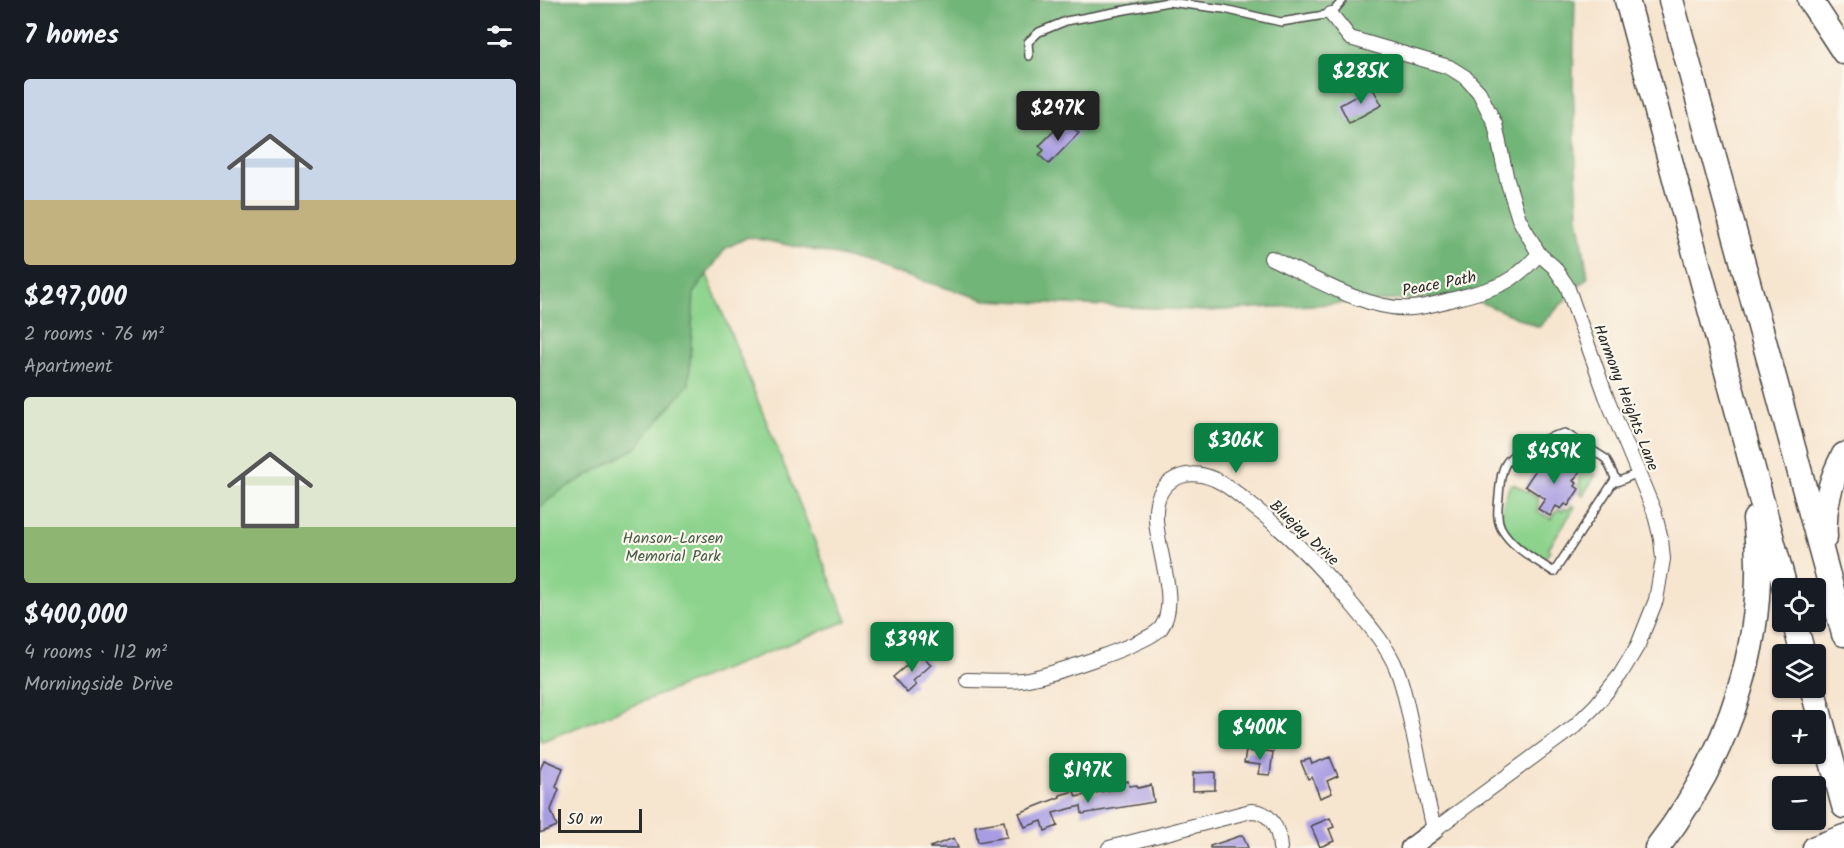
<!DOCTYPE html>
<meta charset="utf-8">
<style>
:root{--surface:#171b24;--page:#20242c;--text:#f1f3f6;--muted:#9ea1a6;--accent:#0b8043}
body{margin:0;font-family:Kalam,sans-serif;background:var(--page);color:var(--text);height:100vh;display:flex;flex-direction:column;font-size:22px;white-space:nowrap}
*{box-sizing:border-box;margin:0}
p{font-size:20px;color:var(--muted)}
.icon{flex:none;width:33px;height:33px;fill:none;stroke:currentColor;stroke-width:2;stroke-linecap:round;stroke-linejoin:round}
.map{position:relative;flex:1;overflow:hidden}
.drawer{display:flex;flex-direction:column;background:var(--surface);width:540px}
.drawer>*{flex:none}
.buttons{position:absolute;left:1232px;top:578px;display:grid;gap:12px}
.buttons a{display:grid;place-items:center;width:54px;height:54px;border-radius:6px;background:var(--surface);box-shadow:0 2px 4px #0004;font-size:30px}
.scale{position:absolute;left:18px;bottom:15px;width:84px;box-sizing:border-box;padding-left:6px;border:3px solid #2b2b2b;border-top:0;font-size:16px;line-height:21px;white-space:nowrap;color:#2b2b2b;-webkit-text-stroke:4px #fbf7ec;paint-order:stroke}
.price{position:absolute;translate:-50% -51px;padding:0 14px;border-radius:6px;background:var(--accent);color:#fff;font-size:20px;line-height:39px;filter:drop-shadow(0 2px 3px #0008)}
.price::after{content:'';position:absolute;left:50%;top:36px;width:18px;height:14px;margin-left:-9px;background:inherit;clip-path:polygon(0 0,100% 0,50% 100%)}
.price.on{background:#222;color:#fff}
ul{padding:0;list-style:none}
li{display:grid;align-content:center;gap:12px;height:318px;padding:0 24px}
li span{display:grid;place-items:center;height:186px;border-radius:6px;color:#555}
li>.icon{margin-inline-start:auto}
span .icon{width:108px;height:108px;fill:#fffc;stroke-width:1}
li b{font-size:26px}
h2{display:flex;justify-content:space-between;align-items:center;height:72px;padding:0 24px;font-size:26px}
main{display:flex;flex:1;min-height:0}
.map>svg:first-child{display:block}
</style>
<main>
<section class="drawer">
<h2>7 homes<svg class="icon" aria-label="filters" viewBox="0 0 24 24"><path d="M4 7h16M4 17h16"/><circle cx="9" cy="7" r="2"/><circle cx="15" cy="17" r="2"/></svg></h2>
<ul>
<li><span style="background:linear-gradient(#c9d6e8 65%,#c2b280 0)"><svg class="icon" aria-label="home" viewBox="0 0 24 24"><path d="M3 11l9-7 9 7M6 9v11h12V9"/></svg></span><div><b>$297,000</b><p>2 rooms · 76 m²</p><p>Apartment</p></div></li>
<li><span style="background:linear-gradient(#dfe7d0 70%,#8fb573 0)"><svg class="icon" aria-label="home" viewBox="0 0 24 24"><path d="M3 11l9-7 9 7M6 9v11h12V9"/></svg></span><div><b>$400,000</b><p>4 rooms · 112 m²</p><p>Morningside Drive</p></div></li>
</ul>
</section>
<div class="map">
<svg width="1304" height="848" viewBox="0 0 1304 848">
<rect width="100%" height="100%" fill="#fbf7ec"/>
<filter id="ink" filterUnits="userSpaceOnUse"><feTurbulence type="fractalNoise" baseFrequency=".0167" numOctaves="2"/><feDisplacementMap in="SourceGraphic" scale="12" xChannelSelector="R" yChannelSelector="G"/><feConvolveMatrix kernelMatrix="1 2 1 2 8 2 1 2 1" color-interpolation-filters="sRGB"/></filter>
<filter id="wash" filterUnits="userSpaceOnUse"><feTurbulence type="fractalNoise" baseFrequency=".008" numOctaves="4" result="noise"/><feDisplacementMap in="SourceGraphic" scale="24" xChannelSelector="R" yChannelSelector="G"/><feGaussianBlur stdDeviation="1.35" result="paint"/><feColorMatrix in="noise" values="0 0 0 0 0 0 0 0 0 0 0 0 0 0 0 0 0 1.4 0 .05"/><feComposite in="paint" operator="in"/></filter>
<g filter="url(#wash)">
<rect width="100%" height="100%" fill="#f6e5cf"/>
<g fill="#8dd38d" stroke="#5c7f5c" stroke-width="1.5">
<polygon points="68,30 307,621 0,742 0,57"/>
<polygon points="1016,440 1022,440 1015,449 1029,458 1021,471 1003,459 999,454 1008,449 1006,445"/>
<polygon points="1044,468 1056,475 1043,495 1039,493 1042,488 1038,485 1041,481 1038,479"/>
<path d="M974,484L999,499L997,511L1011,519L1018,509L1022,511L1025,508L1028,510L1032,505L1035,507L1008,549L1010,551L1005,558C989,554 963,536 961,518C961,507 966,495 970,485Z"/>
</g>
<polygon fill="#72b578" stroke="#4e7052" stroke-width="1.5" points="0,0 1035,0 1033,84 1038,216 1048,277 999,327 926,296 668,311 446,300 297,255 208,237 186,248 154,292 149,384 96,448 20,491 0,507"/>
<g id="blocks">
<g fill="#a89ce2">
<polygon points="832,87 842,105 809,123 800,105"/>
<polygon points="525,120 539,133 509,164 499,155 504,150 499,146"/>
<polygon points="1003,459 1021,471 1028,461 1041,470 1033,481 1037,483 1035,486 1039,489 1028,506 1025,504 1021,509 1016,506 1010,516 998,509 1005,499 985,486"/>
<polygon points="381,653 391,665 373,681 376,685 367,693 353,677"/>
<polygon points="717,750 733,752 730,775 718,774 720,765 704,763 706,751 716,752"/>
<polygon points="790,757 798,776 787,781 792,793 780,798 772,777 768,779 761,762 770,759 772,764"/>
<polygon points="4,760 23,768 16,787 19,789 11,810 17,826 0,833 0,770"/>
<polygon points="675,772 675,790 653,791 653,773"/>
<polygon points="588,781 589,786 597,785 598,788 611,785 614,802 542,814 541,806 513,813 518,826 505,831 502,821 485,827 479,813 520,797 520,795 534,791 536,797 575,789 574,784"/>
<polygon points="790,818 794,827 789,829 794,841 780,847 771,826"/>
<polygon points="464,821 467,837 438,842 435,826"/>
<polygon points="703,835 708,848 670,848 670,846"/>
<polygon points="414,838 418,848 390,848 390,847"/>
</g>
</g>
</g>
<g filter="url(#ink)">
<use href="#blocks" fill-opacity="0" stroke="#494744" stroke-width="1.5"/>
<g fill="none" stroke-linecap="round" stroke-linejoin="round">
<g stroke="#494744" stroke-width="10">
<g id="lane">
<polyline points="489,56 488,42 499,32 526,21 628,2 684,9 741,22 791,14 803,0"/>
<path d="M1076,478L1014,572C996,560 972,548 961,528C956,518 958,507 959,496C960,486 960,474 965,465C973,449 1008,437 1025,433L1066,459L1077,482L1098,473"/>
</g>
</g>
<g stroke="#494744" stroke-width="16">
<g id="street">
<path d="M731,258C770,276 829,312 872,308C888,307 905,301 921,297C957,288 973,283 999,254"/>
<path d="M427,680C445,680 464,682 482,680C505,677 608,644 621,628C648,590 590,509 631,481C644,472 660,473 674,479C687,484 700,496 711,505C750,535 783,569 814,607C830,626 848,647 857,670C865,690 868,712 873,732C880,765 887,797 894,830L1035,726L1056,705L1080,675L1098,645L1116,600L1123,559L1121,539L1114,511L1066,396L1027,286L1014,267L999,254L979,219L967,180L955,124L939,92L925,77L909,67L810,38L791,14"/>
<path d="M569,848L711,811C731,811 739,829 740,848"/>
</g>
</g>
<g stroke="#494744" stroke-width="21">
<polyline id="secondary" points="870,848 894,830"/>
</g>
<g stroke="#494744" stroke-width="27">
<g id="highway">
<polyline points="1087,0 1245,588"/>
<polyline points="1131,0 1304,634"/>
<polyline points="1270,0 1304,52"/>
<path d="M1285,537C1283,508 1290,481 1304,455"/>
<polyline points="1254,621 1263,654"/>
<polyline points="1272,687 1304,806"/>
<path d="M1117,848C1189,755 1230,637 1215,519"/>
<polyline points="1275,848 1304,837"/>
</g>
</g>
<use href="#lane" stroke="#fff" stroke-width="7"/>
<use href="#street" stroke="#fff" stroke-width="14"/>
<use href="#secondary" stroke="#fff" stroke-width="18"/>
<use href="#highway" stroke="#fff" stroke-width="24"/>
</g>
</g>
<g text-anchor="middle" stroke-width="4.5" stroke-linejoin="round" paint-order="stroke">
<g font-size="16" fill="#2b2b2b" stroke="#fbf7ec">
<text transform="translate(899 283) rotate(-11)" y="6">Peace Path</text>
<text transform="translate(1087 397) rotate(69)" y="6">Harmony Heights Lane</text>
<text transform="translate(765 532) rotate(43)" y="6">Bluejay Drive</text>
</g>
<g font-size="16" fill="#485d48" stroke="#fbf7ec">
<text x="133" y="543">Hanson-Larsen<tspan x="133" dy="18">Memorial Park</tspan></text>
</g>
</g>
</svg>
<div class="buttons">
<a><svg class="icon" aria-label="locate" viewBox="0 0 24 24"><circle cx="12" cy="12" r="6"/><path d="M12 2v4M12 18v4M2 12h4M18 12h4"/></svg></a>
<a><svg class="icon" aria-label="layers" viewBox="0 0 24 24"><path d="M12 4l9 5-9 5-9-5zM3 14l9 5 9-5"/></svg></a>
<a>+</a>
<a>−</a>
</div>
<div class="scale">50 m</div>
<b class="price" style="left:821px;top:105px">$285K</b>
<b class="price on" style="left:518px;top:142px">$297K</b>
<b class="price" style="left:696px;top:474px">$306K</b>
<b class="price" style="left:1014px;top:485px">$459K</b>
<b class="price" style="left:372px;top:673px">$399K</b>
<b class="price" style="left:720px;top:761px">$400K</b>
<b class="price" style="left:548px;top:804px">$197K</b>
</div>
</main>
